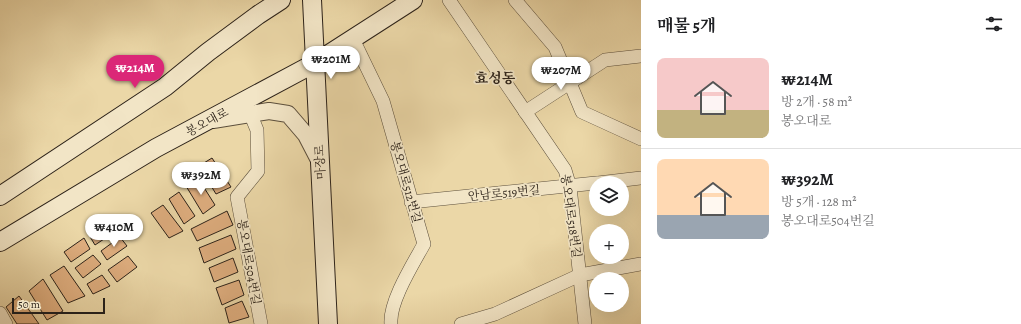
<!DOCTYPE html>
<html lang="ko">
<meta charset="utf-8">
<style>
:root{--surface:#fff;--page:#f2f2f2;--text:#202124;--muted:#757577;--line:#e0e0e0;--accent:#db2777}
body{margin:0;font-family:Alegreya,"Noto Serif KR",serif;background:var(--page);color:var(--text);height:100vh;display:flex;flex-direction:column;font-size:15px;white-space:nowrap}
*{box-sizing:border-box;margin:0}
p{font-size:13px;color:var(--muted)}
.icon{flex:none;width:22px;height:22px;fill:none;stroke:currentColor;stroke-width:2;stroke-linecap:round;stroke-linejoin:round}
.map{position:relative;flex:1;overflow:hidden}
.drawer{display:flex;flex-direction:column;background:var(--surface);width:380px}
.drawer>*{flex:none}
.buttons{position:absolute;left:589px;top:176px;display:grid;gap:8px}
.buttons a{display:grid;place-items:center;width:40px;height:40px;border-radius:50%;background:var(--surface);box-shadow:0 4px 16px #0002;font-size:20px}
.scale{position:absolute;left:12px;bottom:10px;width:93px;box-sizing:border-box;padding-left:4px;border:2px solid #2c2219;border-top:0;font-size:11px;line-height:14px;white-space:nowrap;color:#2c2219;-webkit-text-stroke:3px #f2e5c6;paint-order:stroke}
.price{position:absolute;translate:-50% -34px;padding:0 9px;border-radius:14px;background:#fff;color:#222;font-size:13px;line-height:26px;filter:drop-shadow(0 1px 2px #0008)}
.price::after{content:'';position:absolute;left:50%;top:24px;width:12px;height:9px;margin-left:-6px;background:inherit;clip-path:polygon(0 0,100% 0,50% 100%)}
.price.active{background:var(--accent);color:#fff}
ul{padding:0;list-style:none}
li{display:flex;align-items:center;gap:12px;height:100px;padding:0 16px}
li+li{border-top:1px solid var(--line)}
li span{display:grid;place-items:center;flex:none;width:112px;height:80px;border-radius:8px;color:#555}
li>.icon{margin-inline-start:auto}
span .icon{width:48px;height:48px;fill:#fffc;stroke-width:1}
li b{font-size:17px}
h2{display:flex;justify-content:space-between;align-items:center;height:48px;padding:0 16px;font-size:17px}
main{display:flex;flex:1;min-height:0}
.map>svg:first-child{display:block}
</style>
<main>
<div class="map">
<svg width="641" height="324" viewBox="0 0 641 324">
<rect width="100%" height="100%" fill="#ebd7a7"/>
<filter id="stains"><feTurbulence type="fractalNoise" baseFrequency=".005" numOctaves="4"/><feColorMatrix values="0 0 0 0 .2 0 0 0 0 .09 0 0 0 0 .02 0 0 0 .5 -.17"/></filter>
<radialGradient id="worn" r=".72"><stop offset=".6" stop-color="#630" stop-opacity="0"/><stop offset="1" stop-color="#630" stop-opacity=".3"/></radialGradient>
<g fill="#dfae7f" stroke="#2c2219">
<polygon points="212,158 231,187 216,194 199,166"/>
<polygon points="198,178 215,205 203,214 186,186"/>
<polygon points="179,192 195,216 184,224 169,199"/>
<polygon points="163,205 183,231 169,238 151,213"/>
<polygon points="227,211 233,225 197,241 191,229"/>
<polygon points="107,220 116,231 95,245 89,235"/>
<polygon points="231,235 236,249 204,263 199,248"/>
<polygon points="120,237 127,246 107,260 101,251"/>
<polygon points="84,238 90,249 71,262 64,252"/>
<polygon points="93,255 101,264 83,278 75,268"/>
<polygon points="128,256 137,267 117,282 108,270"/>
<polygon points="233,258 238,272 214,282 209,268"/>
<polygon points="64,266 85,296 68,303 50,275"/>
<polygon points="102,275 110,286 93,294 87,284"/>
<polygon points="43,279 63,311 47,320 29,291"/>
<polygon points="239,280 244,295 222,305 216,288"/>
<polygon points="19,296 39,324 17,324 6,307"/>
<polygon points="242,301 249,317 229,323 225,308"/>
</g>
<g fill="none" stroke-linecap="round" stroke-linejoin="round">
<g stroke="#5c4f3c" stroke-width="14">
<g id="minor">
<polyline points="449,0 565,170 570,187 585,324"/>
<polyline points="515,0 555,47 582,112 641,139"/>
<path d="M353,39L383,101L424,244C413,264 389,302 391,324"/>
<polyline points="525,112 605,60 641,56"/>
<polyline points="250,113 257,130 258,171 237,197 261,324"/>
<polyline points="598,183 641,178"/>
<polyline points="411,202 596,183"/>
<polyline points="0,313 6,324"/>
<polyline points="461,324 495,314 580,275 641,264"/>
</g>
</g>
<g stroke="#5c4f3c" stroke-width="18">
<polyline id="tertiary" points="213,120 269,111 288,114 306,135 320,162"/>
</g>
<g stroke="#2c2219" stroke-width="20">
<g id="secondary">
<polyline points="312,0 328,324"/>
<polyline points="0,196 165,87 208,52 258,15 281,0"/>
<polyline points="0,242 156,148 315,63 413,0"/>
</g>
</g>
<use href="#minor" stroke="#f2e5c6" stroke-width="13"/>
<use href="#tertiary" stroke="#f2e5c6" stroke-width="16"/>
<use href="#secondary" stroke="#f2e5c6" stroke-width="18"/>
</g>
<g text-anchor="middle" stroke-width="3.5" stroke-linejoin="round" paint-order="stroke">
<g font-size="12" fill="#2c2219" stroke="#f2e5c6">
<text transform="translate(207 122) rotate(-28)" y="4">봉오대로</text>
<text transform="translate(320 162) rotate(-93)" y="4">마장로</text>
<text transform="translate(406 182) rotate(74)" y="4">봉오대로512번길</text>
<text transform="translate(504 193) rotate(-5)" y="4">안남로519번길</text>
<text transform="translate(571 216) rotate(82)" y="4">봉오대로518번길</text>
<text transform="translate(249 262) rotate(80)" y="4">봉오대로504번길</text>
</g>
<g font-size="14" font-weight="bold" fill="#2c2219" stroke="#f2e5c6">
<text x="495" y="83">효성동</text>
</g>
</g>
<rect width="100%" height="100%" filter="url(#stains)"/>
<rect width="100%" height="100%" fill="url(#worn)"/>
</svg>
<div class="buttons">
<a><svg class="icon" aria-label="layers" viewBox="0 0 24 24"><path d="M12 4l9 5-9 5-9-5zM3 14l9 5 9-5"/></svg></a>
<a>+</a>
<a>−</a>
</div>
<div class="scale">50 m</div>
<b class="price" style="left:331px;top:80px">₩201M</b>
<b class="price active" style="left:135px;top:89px">₩214M</b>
<b class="price" style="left:561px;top:91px">₩207M</b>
<b class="price" style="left:201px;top:196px">₩392M</b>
<b class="price" style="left:114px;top:248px">₩410M</b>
</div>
<section class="drawer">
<h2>매물 5개<svg class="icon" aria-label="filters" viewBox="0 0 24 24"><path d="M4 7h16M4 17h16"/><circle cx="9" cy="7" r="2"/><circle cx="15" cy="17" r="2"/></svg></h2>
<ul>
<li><span style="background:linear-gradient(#f6c9c9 65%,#c2b280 0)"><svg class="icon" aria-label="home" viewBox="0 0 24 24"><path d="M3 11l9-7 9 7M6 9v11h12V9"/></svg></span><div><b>₩214M</b><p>방 2개 · 58 m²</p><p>봉오대로</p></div></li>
<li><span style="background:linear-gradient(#ffd9b3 70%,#9aa5b1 0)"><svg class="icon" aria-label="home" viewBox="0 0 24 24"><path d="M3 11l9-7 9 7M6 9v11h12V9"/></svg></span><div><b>₩392M</b><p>방 5개 · 128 m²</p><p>봉오대로504번길</p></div></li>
</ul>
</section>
</main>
